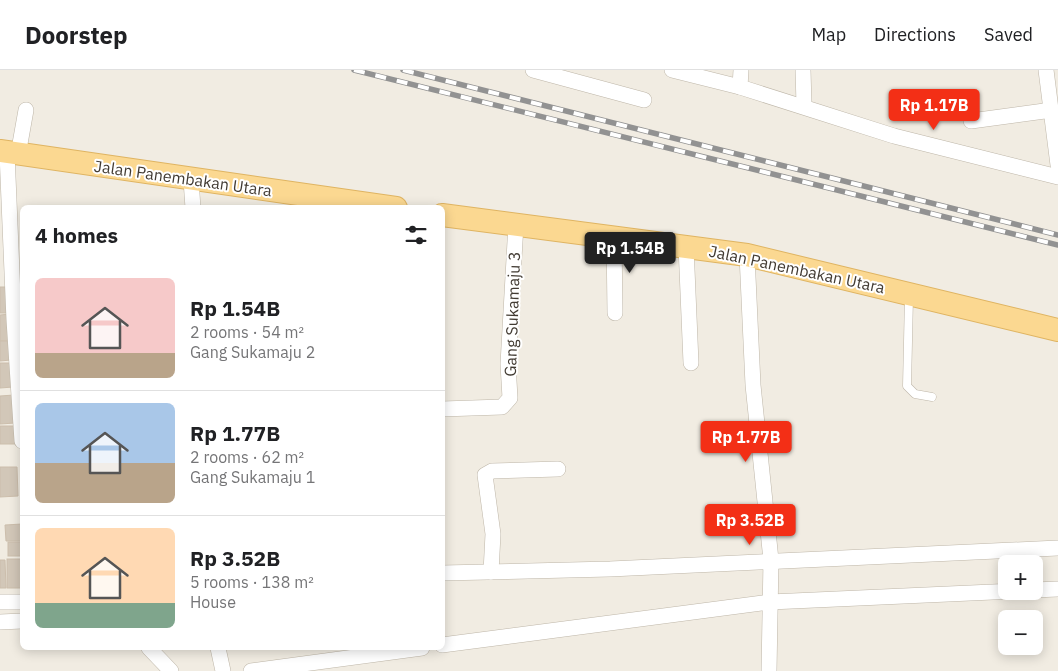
<!DOCTYPE html>
<meta charset="utf-8">
<style>
:root{--surface:#fff;--page:#f6f6f6;--text:#202124;--muted:#757577;--line:#e0e0e0;--accent:#f32f16}
body{margin:0;font-family:"IBM Plex Sans",sans-serif;background:var(--page);color:var(--text);height:100vh;display:flex;flex-direction:column;font-size:19px;white-space:nowrap}
*{box-sizing:border-box;margin:0}
p{font-size:16px;color:var(--muted)}
.icon{flex:none;width:28px;height:28px;fill:none;stroke:currentColor;stroke-width:2;stroke-linecap:round;stroke-linejoin:round}
.map{position:relative;flex:1;overflow:hidden}
.sheet{position:absolute;left:20px;top:135px;width:425px;height:445px;display:flex;flex-direction:column;background:var(--surface);border-radius:8px;box-shadow:0 2px 12px #0003}
.sheet>*{flex:none}
.buttons{position:absolute;left:998px;top:485px;display:grid;gap:10px}
.buttons a{display:grid;place-items:center;width:45px;height:45px;border-radius:8px;background:var(--surface);box-shadow:0 2px 12px #0003;font-size:25px}
.price{position:absolute;translate:-50% -42px;padding:0 11px;border-radius:5px;background:var(--accent);color:#fff;font-size:16px;line-height:32px;filter:drop-shadow(0 1px 2px #0008)}
.price::after{content:'';position:absolute;left:50%;top:30px;width:15px;height:11px;margin-left:-8px;background:inherit;clip-path:polygon(0 0,100% 0,50% 100%)}
.price.active{background:#222;color:#fff}
ul{padding:0;list-style:none}
li{display:flex;align-items:center;gap:15px;height:125px;padding:0 15px}
li+li{border-top:1px solid var(--line)}
li span{display:grid;place-items:center;flex:none;width:140px;height:100px;border-radius:8px;color:#555}
li>.icon{margin-inline-start:auto}
span .icon{width:60px;height:60px;fill:#fffc;stroke-width:1}
li b{font-size:21px}
h2{display:flex;justify-content:space-between;align-items:center;height:60px;padding:0 15px;font-size:21px}
header{display:flex;align-items:center;gap:30px;box-sizing:border-box;height:70px;padding:0 25px;background:var(--surface);border-bottom:1px solid var(--line)}
header strong{font-size:24px}
nav{display:flex;gap:28px;margin-inline-start:auto;font-size:18px}
.map>svg:first-child{display:block}
</style>
<header>
<strong>Doorstep</strong>
<nav><a>Map</a><a>Directions</a><a>Saved</a></nav>
</header>
<div class="map">
<svg width="1058" height="601" viewBox="0 0 1058 601">
<rect width="100%" height="100%" fill="#f1ece2"/>
<g fill="#d2c7b8" stroke="#ccbeac">
<rect x="0" y="217" width="9" height="26"/>
<polygon points="10,244 10,271 0,271 0,245"/>
<polygon points="0,271 10,271 11,290 0,291"/>
<polygon points="0,293 12,293 13,317 0,318"/>
<polygon points="14,325 15,353 0,354 0,326"/>
<polygon points="0,356 15,356 16,374 0,374"/>
<polygon points="0,397 17,397 18,426 0,427"/>
<polygon points="22,454 22,471 6,471 5,455"/>
<rect x="8" y="472" width="14" height="14"/>
<rect x="7" y="489" width="15" height="29"/>
<polygon points="0,490 5,490 6,518 0,518"/>
</g>
<g fill="none" stroke-linecap="round" stroke-linejoin="round">
<g stroke="#beb6a8" stroke-width="9">
<polyline id="service" points="909,227 907,316 915,324 932,327"/>
</g>
<g stroke="#beb6a8" stroke-width="16">
<g id="minor">
<polyline points="533,0 644,30"/>
<polyline points="672,0 740,17"/>
<polyline points="741,0 740,17 894,66 1058,107"/>
<polyline points="803,0 804,35"/>
<polyline points="1046,0 1058,95"/>
<polyline points="971,51 1052,40"/>
<polyline points="7,83 14,250 22,371"/>
<polyline points="18,85 26,40"/>
<polyline points="191,110 193,138"/>
<polyline points="614,166 615,243"/>
<polyline points="686,176 691,293"/>
<polyline points="747,185 753,315 771,490 769,601"/>
<polyline points="442,339 502,337 510,328 508,294 516,154"/>
<polyline points="491,502 493,464 485,405 492,401 558,399"/>
<polyline points="442,503 610,499 1058,478"/>
<polyline points="1034,520 1058,519"/>
<polyline points="0,532 22,532"/>
<polyline points="0,552 22,551"/>
<polyline points="442,575 770,532 1015,521"/>
<polyline points="149,578 171,601"/>
<polyline points="218,578 223,601"/>
<polyline points="251,601 422,578"/>
</g>
</g>
<g stroke="#dfb462" stroke-width="24">
<g id="primary">
<polyline points="0,81 396,138"/>
<polyline points="442,145 747,185 1058,260"/>
</g>
</g>
<use href="#service" stroke="#fff" stroke-width="8"/>
<use href="#minor" stroke="#fff" stroke-width="15"/>
<use href="#primary" stroke="#fbd891" stroke-width="22"/>
<g stroke="#929292" stroke-width="5.5">
<g id="rail">
<polyline points="354,0 1058,175"/>
<polyline points="403,0 1058,165"/>
</g>
</g>
<use href="#rail" stroke="#fff" stroke-width="4" stroke-dasharray="11" stroke-linecap="butt"/>
</g>
<g text-anchor="middle" stroke-width="4" stroke-linejoin="round" paint-order="stroke">
<g font-size="16" fill="#423b33" stroke="#fff">
<text transform="translate(183 108) rotate(8)" y="6">Jalan Panembakan Utara</text>
<text transform="translate(797 199) rotate(12)" y="6">Jalan Panembakan Utara</text>
<text transform="translate(512 244) rotate(-88)" y="6">Gang Sukamaju 3</text>
</g>
</g>
</svg>
<div class="buttons">
<a>+</a>
<a>−</a>
</div>
<b class="price" style="left:934px;top:61px">Rp 1.17B</b>
<b class="price active" style="left:630px;top:204px">Rp 1.54B</b>
<b class="price" style="left:746px;top:393px">Rp 1.77B</b>
<b class="price" style="left:750px;top:476px">Rp 3.52B</b>
<section class="sheet">
<h2>4 homes<svg class="icon" aria-label="filters" viewBox="0 0 24 24"><path d="M4 7h16M4 17h16"/><circle cx="9" cy="7" r="2"/><circle cx="15" cy="17" r="2"/></svg></h2>
<ul>
<li><span style="background:linear-gradient(#f6c9c9 75%,#b9a48a 0)"><svg class="icon" aria-label="home" viewBox="0 0 24 24"><path d="M3 11l9-7 9 7M6 9v11h12V9"/></svg></span><div><b>Rp 1.54B</b><p>2 rooms · 54 m²</p><p>Gang Sukamaju 2</p></div></li>
<li><span style="background:linear-gradient(#a9c7e8 60%,#b9a48a 0)"><svg class="icon" aria-label="home" viewBox="0 0 24 24"><path d="M3 11l9-7 9 7M6 9v11h12V9"/></svg></span><div><b>Rp 1.77B</b><p>2 rooms · 62 m²</p><p>Gang Sukamaju 1</p></div></li>
<li><span style="background:linear-gradient(#ffd9b3 75%,#7fa58c 0)"><svg class="icon" aria-label="home" viewBox="0 0 24 24"><path d="M3 11l9-7 9 7M6 9v11h12V9"/></svg></span><div><b>Rp 3.52B</b><p>5 rooms · 138 m²</p><p>House</p></div></li>
</ul>
</section>
</div>
